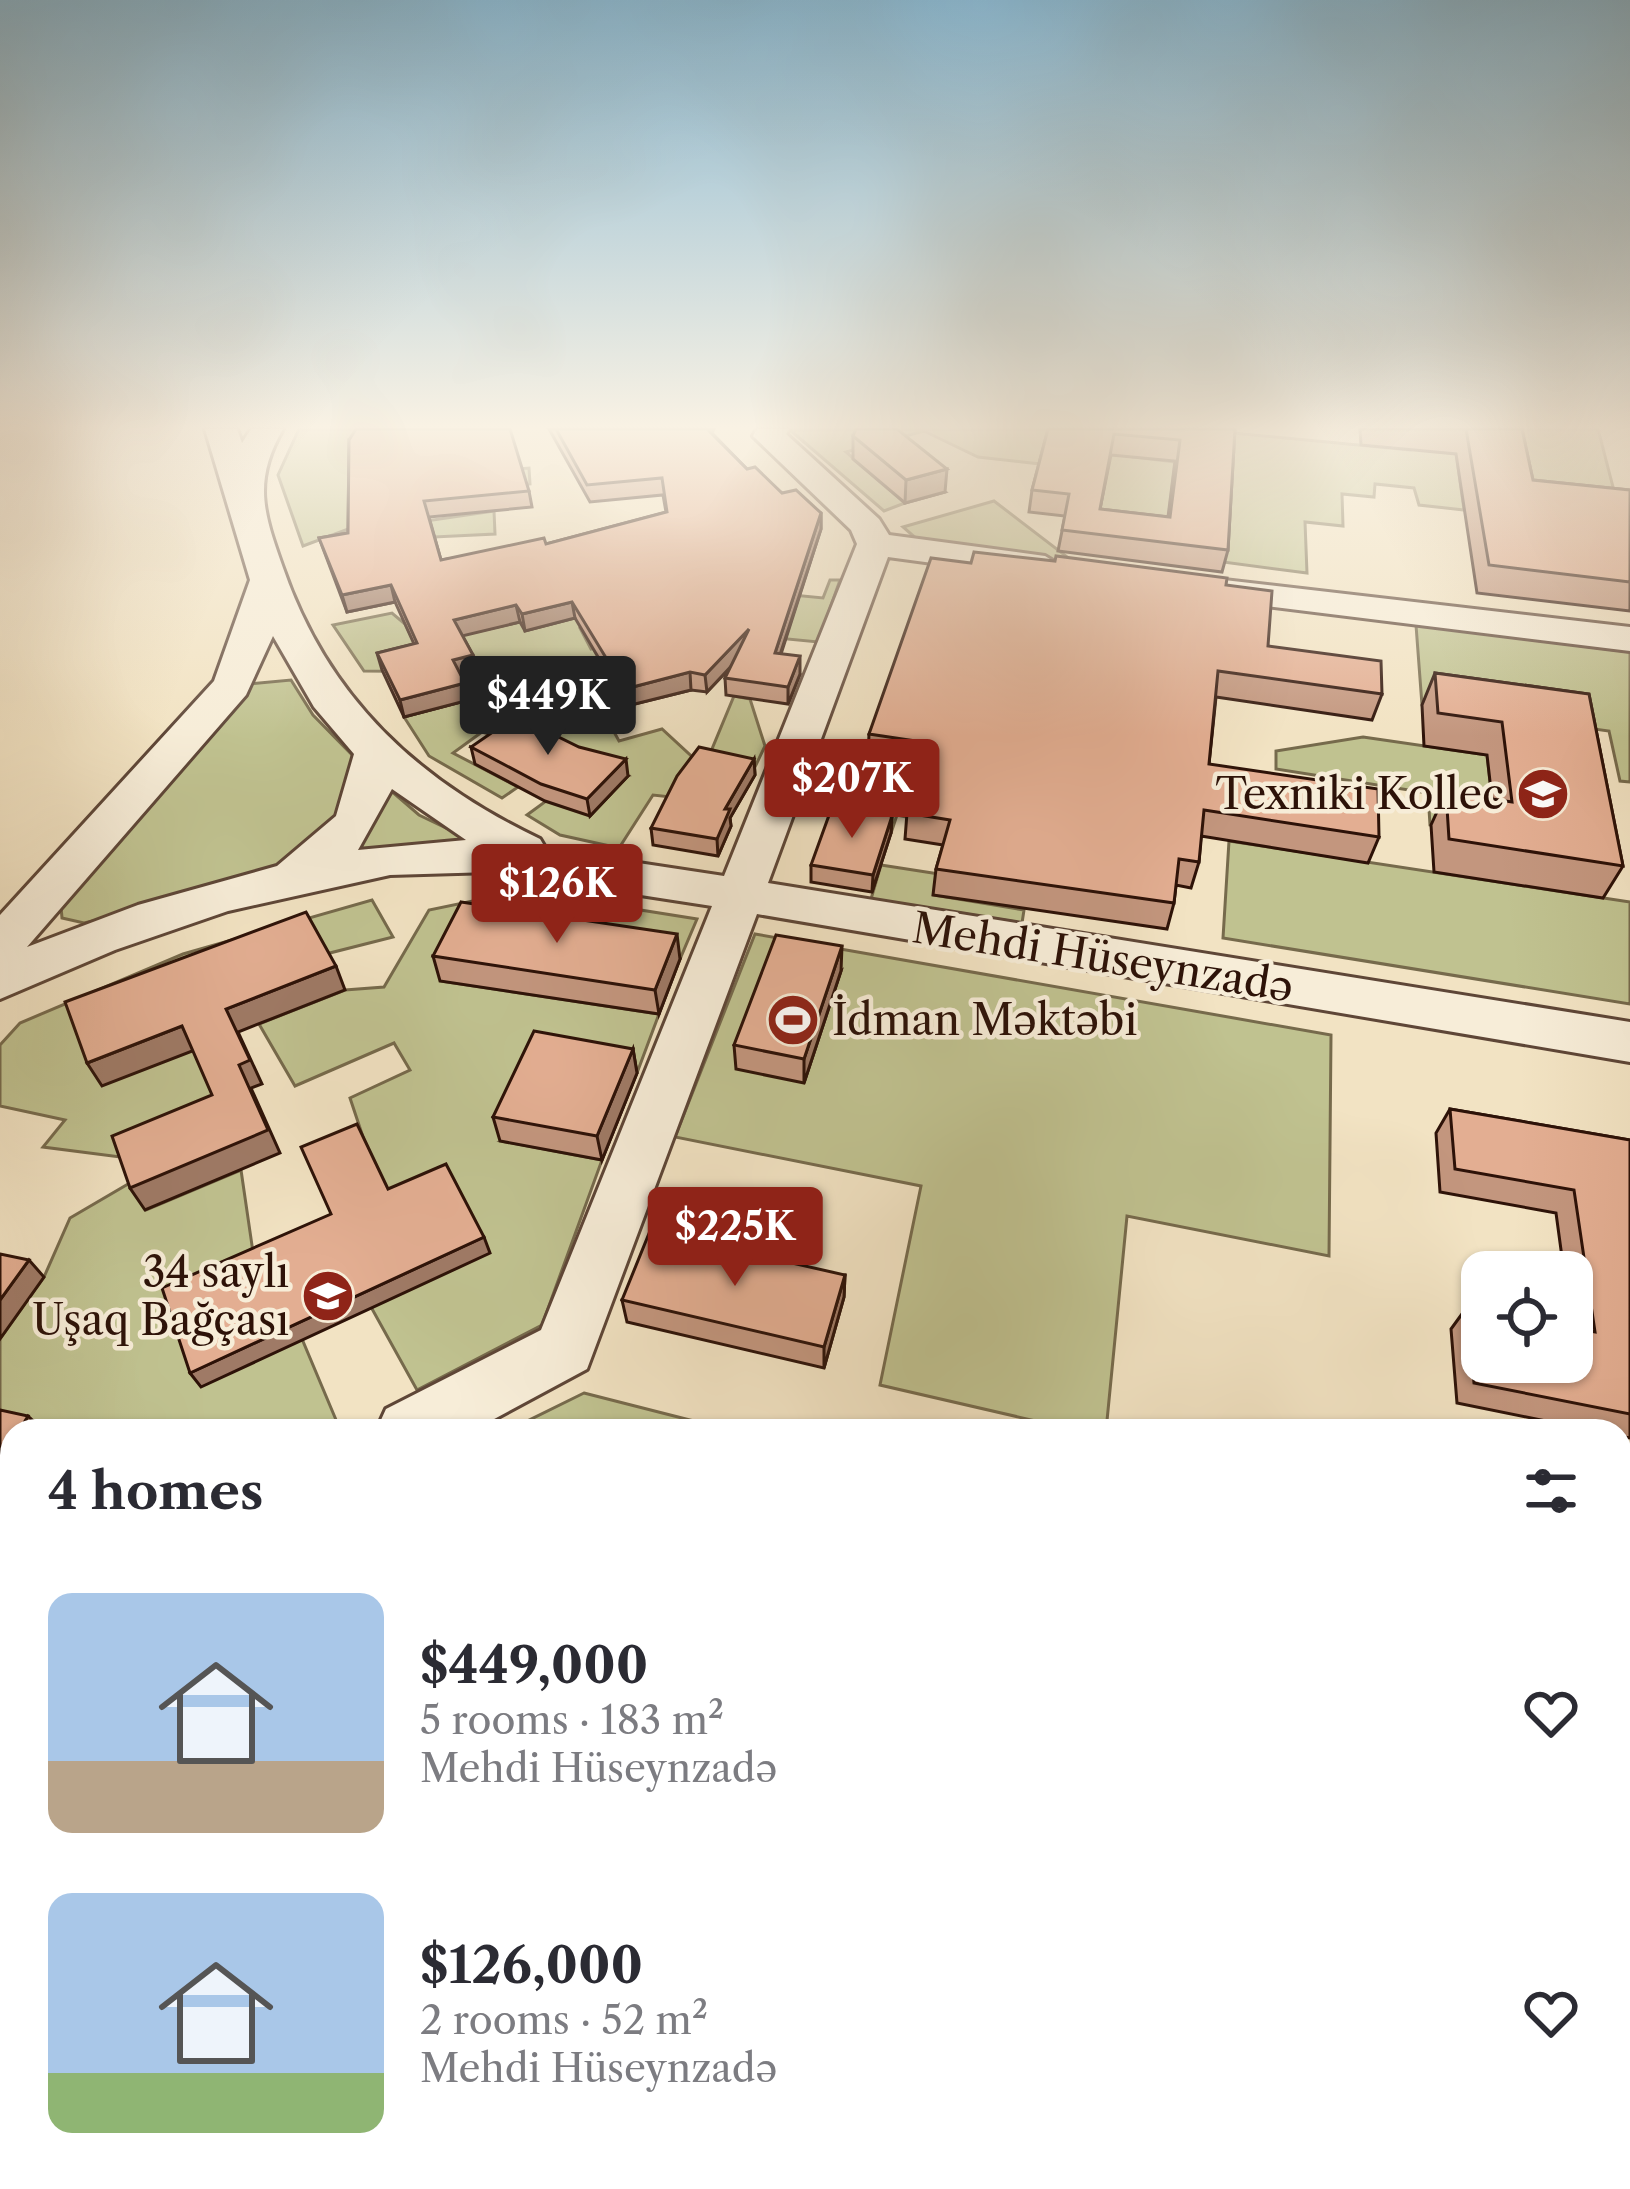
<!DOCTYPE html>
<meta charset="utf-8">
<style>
:root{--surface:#fff;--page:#f7f7f7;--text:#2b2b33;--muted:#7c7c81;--accent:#8f2418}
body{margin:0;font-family:"Libre Caslon Text",serif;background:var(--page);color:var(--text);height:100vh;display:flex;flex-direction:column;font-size:45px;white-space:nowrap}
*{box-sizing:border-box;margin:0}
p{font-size:39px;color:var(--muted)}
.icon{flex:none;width:66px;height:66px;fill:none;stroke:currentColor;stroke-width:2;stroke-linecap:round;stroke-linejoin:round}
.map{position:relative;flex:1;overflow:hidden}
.drawer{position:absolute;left:0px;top:1419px;width:1632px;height:771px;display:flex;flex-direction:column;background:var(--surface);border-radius:36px 36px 0 0;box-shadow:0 3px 9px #0004}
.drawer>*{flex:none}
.fabs{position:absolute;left:1461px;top:1251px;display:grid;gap:24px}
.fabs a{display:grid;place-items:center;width:132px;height:132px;border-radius:24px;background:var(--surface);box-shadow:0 3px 9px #0004;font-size:60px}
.price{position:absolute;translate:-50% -102px;padding:0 27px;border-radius:12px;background:var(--accent);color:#fff;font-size:39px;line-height:78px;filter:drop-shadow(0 3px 6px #0008)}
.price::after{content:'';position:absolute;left:50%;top:72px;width:36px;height:27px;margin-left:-18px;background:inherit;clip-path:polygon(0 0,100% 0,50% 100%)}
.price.on{background:#222;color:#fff}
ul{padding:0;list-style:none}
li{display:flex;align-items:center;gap:36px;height:300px;padding:0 48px}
li span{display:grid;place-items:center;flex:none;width:336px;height:240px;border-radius:24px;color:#555}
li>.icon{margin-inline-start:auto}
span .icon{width:144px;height:144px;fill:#fffc;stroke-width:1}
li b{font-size:51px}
h2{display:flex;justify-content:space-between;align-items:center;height:144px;padding:0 48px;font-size:51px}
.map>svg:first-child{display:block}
</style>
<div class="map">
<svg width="1630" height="2189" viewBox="0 0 1630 2189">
<rect width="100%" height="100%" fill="#f2e3c3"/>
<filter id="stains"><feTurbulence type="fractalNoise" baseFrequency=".00167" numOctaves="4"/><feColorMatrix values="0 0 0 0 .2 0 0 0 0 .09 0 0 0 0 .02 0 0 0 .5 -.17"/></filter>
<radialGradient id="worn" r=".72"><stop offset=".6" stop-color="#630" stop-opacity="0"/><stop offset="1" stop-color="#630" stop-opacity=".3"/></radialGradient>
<g fill="#c0c290" stroke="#766a4c" stroke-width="3">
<polygon points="299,429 369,429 479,472 529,468 530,484 447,492 303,546 278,475"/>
<polygon points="1050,429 1041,464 978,457 924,431 846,452 905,503 884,511 790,430"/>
<polygon points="1506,429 1598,429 1621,518 1541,509"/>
<polygon points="1233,433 1410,450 1455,445 1464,510 1419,505 1414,488 1375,484 1374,497 1342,494 1343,526 1305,522 1307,573 1223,562"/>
<polygon points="1113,441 1126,456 1175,462 1163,562 1098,520"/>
<polygon points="994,501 1079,566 927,548 903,527"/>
<polygon points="494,511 495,534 434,537 419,522"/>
<polygon points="830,580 840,580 818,642 756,636 793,595 823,598"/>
<polygon points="621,604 580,628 591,649 640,639 653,661 585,679 619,741 662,729 700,764 680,798 653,795 619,848 560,835 527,815 546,801 627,776 482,732 453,753 518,787 502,798 429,756 404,717 468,700 457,677 477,672 364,671 333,625 392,613 405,624 416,646 460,612"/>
<polygon points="1416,625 1630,652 1630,782 1620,781 1609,731 1422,705"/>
<polygon points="291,680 313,715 362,765 362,786 313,856 154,907 84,923 62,918 60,896 249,684"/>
<polygon points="734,696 750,699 765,746 755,767 707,761"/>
<polygon points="1363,737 1487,755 1496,835 1430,825 1428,793 1276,769 1276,751"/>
<polygon points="868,760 927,769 916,819 897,815 891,833 827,823 842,783 859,785"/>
<polygon points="389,789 419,815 475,842 413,844 345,857"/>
<polygon points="1229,841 1630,902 1630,1004 1223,938"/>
<polygon points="881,865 939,874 934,895 1024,910 1022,923 871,899"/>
<polygon points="521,891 697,919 680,959 468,928 441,981 659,1014 637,1073 501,1141 602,1160 542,1325 417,1390 330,1233 331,1212 364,1140 350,1098 410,1070 394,1043 295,1086 259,1024 345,990 384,987 429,910"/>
<polygon points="372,900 393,937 326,954 194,1050 217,1101 128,1158 43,1147 65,1120 0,1106 0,1045 20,1023 183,954"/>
<polygon points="755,934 1331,1035 1329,1256 1127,1216 1106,1431 1079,1431 880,1385 921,1186 675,1137"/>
<polygon points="241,1170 255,1266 302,1339 339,1427 42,1431 0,1422 0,1339 44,1277 70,1218 135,1180 146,1210"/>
<polygon points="584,1393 733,1431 507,1431"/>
<polygon points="12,1509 12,1638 0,1635 0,1523"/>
<polygon points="12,2109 12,2178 425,2178 422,2189 0,2189 0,2133"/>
</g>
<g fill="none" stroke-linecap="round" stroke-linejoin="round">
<g stroke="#5e4637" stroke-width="6">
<g id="minor">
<path d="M205,429H237L242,443L251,429H283C252,482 264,514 283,568C328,698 418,781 540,839L546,849L724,876L857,544L851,530L753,436L757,429H789L786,434L879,519L889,535L1045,556L1063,567L1045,578L888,557L768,883L1630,1022V1062L757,914L587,1369L472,1431H376L386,1409L541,1330L712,906L491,872L390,875L228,911L115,950L0,999V915L214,681L250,580ZM273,636L314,707L354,754L336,816L277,866L138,905L27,947L246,695ZM392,789L466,840L358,850Z"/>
<polygon points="1198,577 1630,627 1630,651 1185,596 1179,588 1185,580"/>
<polygon points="12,1848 12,1945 0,1950 0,1853"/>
</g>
</g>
<use href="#minor" fill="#f7edd8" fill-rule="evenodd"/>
</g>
<g fill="#c3967e" stroke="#2d1208" stroke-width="3" fill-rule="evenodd">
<polygon points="549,429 714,429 712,433 747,469 782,493 821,513 821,529 781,654 800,674 788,704 726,695 725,678 731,667 707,692 691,690 627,706 575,618 525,631 520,622 462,635 473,655 477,672 461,676 469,700 404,717 382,670 377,653 414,644 395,602 347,612 319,538 348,533 349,440 529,491 532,507 429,517 441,560 546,544 666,512 663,495 590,502"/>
<path d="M1048,429H1235L1228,550L1222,572L1058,551L1065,516L1029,512L1032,490ZM1111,455L1175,461L1168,517L1100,509Z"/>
<polygon points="1360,429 1522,429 1533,480 1630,490 1630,611 1477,593 1456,454 1361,445"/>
<polygon points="853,436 945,492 905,503 853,459"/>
<polygon points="971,563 1226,585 1268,646 1382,694 1372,720 1216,697 1209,764 1379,837 1368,863 1201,836 1199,862 1191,888 1176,885 1174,903 1167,929 933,895 936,869 943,845 905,839 907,813 921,768 868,760 869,734"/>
<polygon points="1435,673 1589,694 1623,866 1603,898 1434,872 1431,825 1446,792 1492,799 1487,755 1424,746 1422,705"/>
<polygon points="471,747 628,776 590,816 545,801 475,764"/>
<polygon points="754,759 755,775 730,818 731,826 718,856 653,845 651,828"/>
<polygon points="892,816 891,833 872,892 811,882 811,865"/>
<polygon points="433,956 680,959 659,1014 440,981"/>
<polygon points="841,971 804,1083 736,1069 734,1045"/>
<polygon points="633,1049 637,1073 602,1160 500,1141 493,1117"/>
<polygon points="1450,1109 1630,1140 1630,1438 1620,1436 1620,1431 1595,1431 1457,1403 1451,1329 1467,1307 1572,1362 1572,1272 1564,1272 1556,1213 1440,1192 1436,1133"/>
<polygon points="845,1275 844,1297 824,1368 627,1322 622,1300"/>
<polygon points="1620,1649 1630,1651 1630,1814 1620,1812"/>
<polygon points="1620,1945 1630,1948 1630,2046 1620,2047"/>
<polygon points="1379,2178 1544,2178 1580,2189 1379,2189"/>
</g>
<g fill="#9f7a66" stroke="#2d1208" stroke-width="3">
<polygon points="947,469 945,492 905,503 906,480"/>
<polygon points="821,513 821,529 775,670 775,653"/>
<polygon points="391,585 395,602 347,612 342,595"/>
<polygon points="572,602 575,618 525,631 522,614"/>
<polygon points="516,605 520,622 458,637 454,620"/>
<polygon points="749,629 750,646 707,692 705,675"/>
<polygon points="473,655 477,672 457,677 453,660"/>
<polygon points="800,656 800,674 788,704 788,687"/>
<polygon points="690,672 691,690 627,706 625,689"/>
<polygon points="465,683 469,700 404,717 400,700"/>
<polygon points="626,759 628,776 590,816 587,799"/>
<polygon points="754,759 755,775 730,818 731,826 718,856 717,839 725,809"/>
<polygon points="892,816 891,833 872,892 873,875"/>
<polygon points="677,934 680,959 659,1014 655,990"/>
<polygon points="842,946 841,971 804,1083 804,1059"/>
<polygon points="336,966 345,990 238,1032 262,1084 251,1088 280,1153 145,1210 130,1188 239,1065 226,1009"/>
<polygon points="182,1026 195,1050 102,1086 87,1063"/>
<polygon points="633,1049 637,1073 602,1160 597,1136"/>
<polygon points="484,1237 490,1253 201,1387 190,1373"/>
<polygon points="29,1260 44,1277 0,1339 0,1300"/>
<polygon points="845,1275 844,1297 824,1368 824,1347"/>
<polygon points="28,1416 44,1431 19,1431"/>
<polygon points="12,1441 12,1482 0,1501 0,1460"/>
<polygon points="12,1735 12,1793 0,1815 0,1756"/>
<polygon points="0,2058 12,2062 12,2109 0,2133"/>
<polygon points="463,2178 476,2178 505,2187 504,2189 494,2189"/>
</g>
<g fill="#e3ae92" stroke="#2d1208" stroke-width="3" fill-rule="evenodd">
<polygon points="356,429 510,429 529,491 424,501 441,560 544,538 546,544 667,512 662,478 587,485 556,429 707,429 747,469 755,467 782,493 796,490 821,513 775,653 800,656 788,687 725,678 749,629 705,675 690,672 625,689 572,602 522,614 516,605 454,620 473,655 453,660 465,683 400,700 377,653 417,643 391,585 342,595 319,538 348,533 349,440"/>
<polygon points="856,429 897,429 947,469 906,480 853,436"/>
<path d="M1048,429H1235L1228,550L1062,530L1069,494L1032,490ZM1114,434L1180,440L1170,517L1100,509Z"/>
<polygon points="1466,429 1522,429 1533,480 1630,490 1630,582 1489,565"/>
<polygon points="974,552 1055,561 1056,556 1227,578 1226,585 1272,591 1268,646 1381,661 1382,694 1218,671 1209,764 1378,789 1379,837 1204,810 1199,862 1179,859 1174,903 936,869 950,820 907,813 929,743 869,734 931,558 971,563"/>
<polygon points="1435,673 1589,694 1623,866 1449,839 1446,792 1512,802 1502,722 1438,713"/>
<polygon points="516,716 579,747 626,759 587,799 541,784 471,747"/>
<polygon points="699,747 754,759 725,809 730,809 717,839 651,828 677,776"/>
<polygon points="832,807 892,816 873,875 811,865"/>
<polygon points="461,902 677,934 655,990 433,956"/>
<polygon points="306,912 336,966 226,1009 250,1060 239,1065 268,1130 130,1188 112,1136 212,1095 182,1026 87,1063 65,1002"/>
<polygon points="776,935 842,946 804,1059 734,1045"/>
<polygon points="534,1031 633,1049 597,1136 493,1117"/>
<polygon points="1450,1109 1630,1140 1630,1414 1474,1383 1467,1307 1482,1310 1482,1362 1572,1362 1572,1328 1595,1332 1574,1190 1455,1169"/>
<polygon points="357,1124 388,1189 446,1164 484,1237 190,1373 162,1288 331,1214 301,1147"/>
<polygon points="650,1231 845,1275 824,1347 622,1300"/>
<polygon points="0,1254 29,1260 0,1300"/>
<polygon points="0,1410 28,1416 19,1431 12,1431 12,1441 0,1460"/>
<polygon points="0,1625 12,1628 12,1735 0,1756"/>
<polygon points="1620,1649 1630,1651 1630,1794 1620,1792"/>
<polygon points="1620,1945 1630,1948 1630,2041 1620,2038"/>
<polygon points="412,2178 463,2178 494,2188 408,2189"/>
<polygon points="931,2178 1302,2178 1302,2189 967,2189"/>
<polygon points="1407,2178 1544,2178 1580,2189 1407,2189"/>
</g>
<linearGradient id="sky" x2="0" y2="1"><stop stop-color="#89b8d2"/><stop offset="0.58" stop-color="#f9f2e4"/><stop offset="1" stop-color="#f9f2e4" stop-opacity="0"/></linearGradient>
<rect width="1630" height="736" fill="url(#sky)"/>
<defs>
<g id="school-disc" transform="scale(2.7)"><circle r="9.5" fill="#8f2418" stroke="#f7edd8"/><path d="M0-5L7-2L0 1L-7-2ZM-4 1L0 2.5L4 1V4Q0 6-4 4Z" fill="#fff"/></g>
<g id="stadium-disc" transform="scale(2.7)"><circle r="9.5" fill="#8f2418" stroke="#f7edd8"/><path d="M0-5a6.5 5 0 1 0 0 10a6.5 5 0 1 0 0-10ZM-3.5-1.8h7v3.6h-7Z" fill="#fff"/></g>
</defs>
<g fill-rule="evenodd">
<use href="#school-disc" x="1543" y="794"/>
<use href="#stadium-disc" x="793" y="1020"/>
<use href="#school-disc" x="328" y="1296"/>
</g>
<g text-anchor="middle" stroke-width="9" stroke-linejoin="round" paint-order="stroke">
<g font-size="42" fill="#2d1208" stroke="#f7edd8" text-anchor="end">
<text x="1504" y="809">Texniki Kollec</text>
<text x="832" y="1035" text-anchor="start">İdman Məktəbi</text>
<text x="289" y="1287">34 saylı<tspan x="289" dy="48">Uşaq Bağçası</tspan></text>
</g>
<g font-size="42" fill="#2d1208" stroke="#f7edd8">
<text transform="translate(1103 957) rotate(9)" y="15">Mehdi Hüseynzadə</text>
</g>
</g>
<rect width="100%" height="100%" filter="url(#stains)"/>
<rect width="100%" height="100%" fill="url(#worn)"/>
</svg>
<div class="fabs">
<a><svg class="icon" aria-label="locate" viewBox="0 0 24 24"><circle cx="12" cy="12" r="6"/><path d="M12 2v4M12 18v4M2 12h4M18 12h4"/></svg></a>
</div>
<b class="price on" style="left:548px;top:758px">$449K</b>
<b class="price" style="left:852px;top:841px">$207K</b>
<b class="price" style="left:557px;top:946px">$126K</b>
<b class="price" style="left:735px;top:1289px">$225K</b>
<section class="drawer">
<h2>4 homes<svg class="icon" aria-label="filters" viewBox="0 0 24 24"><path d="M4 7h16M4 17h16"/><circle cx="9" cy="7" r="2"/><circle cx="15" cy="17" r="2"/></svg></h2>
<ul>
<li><span style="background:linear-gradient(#a9c7e8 70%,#b9a48a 0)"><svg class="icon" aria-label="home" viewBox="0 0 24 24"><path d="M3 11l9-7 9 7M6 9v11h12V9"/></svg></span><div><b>$449,000</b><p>5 rooms · 183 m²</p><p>Mehdi Hüseynzadə</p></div><svg class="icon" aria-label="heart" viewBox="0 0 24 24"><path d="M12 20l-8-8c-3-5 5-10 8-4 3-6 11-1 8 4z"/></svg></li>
<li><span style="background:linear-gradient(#a9c7e8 75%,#8fb573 0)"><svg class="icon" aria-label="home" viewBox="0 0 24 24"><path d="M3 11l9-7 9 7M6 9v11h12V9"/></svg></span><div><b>$126,000</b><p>2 rooms · 52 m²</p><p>Mehdi Hüseynzadə</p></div><svg class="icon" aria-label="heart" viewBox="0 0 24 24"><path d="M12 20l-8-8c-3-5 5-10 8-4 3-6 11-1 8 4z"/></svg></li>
</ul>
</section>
</div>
